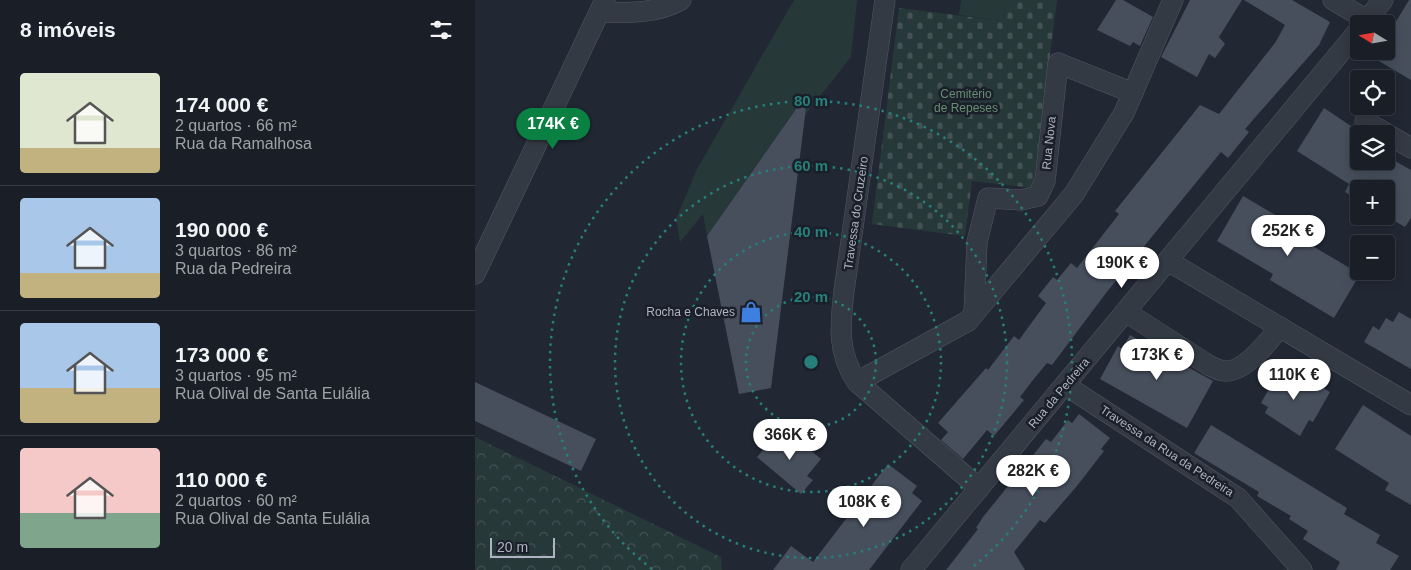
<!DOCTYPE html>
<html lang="pt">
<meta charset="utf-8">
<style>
:root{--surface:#191e27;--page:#22272f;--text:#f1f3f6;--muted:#9fa2a7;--line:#373c44;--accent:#0b8043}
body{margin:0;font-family:Arial,sans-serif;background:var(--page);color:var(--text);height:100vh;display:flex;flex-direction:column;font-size:19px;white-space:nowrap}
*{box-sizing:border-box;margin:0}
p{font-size:16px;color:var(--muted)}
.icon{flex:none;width:28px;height:28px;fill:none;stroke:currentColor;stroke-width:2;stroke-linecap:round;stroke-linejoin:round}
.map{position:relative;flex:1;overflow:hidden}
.details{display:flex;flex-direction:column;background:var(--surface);width:475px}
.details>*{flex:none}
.needle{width:32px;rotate:281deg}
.buttons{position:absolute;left:875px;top:15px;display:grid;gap:10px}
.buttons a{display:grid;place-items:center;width:45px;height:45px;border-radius:5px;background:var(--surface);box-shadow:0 2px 12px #0003,0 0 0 1px var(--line);font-size:25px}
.scale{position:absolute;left:15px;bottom:12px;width:65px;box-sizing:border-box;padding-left:5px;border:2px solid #aeb4c1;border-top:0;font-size:14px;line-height:18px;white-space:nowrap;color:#aeb4c1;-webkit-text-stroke:4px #1a1f29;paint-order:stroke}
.price{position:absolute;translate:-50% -42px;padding:0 11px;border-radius:18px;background:#fff;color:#222;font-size:16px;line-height:32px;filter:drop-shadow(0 1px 2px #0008)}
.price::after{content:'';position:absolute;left:50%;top:30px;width:15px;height:11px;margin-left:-8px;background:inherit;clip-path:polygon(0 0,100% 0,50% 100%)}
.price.active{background:var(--accent);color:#fff}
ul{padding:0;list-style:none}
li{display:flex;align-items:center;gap:15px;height:125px;padding:0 20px}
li+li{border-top:1px solid var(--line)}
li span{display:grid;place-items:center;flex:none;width:140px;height:100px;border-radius:5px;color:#555}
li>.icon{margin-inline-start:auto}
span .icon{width:60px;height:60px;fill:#fffc;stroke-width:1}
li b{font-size:21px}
h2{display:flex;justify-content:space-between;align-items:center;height:60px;padding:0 20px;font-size:21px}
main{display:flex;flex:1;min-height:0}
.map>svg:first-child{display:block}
</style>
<main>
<section class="details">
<h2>8 imóveis<svg class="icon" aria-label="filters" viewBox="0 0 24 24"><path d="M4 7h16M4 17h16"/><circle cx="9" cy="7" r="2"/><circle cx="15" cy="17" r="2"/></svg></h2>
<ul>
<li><span style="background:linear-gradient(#dfe7d0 75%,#c2b280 0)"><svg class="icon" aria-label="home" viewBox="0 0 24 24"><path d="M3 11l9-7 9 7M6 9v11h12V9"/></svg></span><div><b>174 000 €</b><p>2 quartos · 66 m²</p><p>Rua da Ramalhosa</p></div></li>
<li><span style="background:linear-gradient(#a9c7e8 75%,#c2b280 0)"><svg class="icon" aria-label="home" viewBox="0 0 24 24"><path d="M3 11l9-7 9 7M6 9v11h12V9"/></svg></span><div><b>190 000 €</b><p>3 quartos · 86 m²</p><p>Rua da Pedreira</p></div></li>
<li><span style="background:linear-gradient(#a9c7e8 65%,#c2b280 0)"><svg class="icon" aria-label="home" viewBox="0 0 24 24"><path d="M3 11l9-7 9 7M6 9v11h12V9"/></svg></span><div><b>173 000 €</b><p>3 quartos · 95 m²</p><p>Rua Olival de Santa Eulália</p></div></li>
<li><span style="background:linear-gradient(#f6c9c9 65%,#7fa58c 0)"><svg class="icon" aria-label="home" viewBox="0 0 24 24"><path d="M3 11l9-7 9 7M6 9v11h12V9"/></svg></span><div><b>110 000 €</b><p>2 quartos · 60 m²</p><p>Rua Olival de Santa Eulália</p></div></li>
</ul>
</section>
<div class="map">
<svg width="936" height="570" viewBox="0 0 936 570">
<defs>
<pattern id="forest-crowns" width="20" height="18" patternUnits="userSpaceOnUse" patternTransform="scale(1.25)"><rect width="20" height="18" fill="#273839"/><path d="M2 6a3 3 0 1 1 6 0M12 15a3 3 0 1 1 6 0" fill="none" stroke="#445254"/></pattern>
<pattern id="cemetery-stones" width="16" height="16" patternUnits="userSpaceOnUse" patternTransform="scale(1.25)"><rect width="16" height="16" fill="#273839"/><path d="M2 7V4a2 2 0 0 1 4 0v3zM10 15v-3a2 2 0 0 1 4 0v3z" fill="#445254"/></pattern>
</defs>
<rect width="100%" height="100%" fill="#212834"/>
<g fill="#273839">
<polygon points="319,0 382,0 376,57 330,115 332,93 232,236 228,214 205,242 201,219 222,169"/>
<polygon points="486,0 531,0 528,21 484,15"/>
</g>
<polygon fill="url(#forest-crowns)" points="0,437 246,557 247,570 0,570"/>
<polygon fill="url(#cemetery-stones)" points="531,0 582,0 558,188 497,181 490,236 397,224 424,8 528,21"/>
<g fill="#474f5d">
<polygon points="641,0 648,0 678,17 665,46 658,42 655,46 622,30"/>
<polygon points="715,0 767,0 744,37 750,44 740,58 734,54 722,77 686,57"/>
<polygon points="769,0 817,0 855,22 844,45 770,129 774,132 753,158 746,152 631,293 577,365 572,363 558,380 545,397 549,400 519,436 512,430 488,459 466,440 473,432 463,423 511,368 513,370 539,336 544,340 571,303 563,296 578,277 582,280 596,263 602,268 644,214 640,211 725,105 744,114 800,43 810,25"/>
<polygon points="934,0 936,0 936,80 887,51 911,51 911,38"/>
<polygon points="333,92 296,388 264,394 232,236"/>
<polygon points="849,108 888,134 875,134 884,139 884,161 911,161 911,156 936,170 936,218 930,227 911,216 911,189 884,189 884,200 870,192 874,184 822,151"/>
<polygon points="768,196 833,234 829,241 885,274 859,318 795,280 798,274 742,241"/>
<polygon points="924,312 936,319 936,369 889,342 898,326 904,330 911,318 918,322"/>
<polygon points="655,335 738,381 712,428 625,379 643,346 647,349"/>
<polygon points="812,367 855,392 838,422 834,420 825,436 790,413 793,407 786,403 803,373 807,376"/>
<polygon points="0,382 121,439 106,471 0,421"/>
<polygon points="888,405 936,436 936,505 910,490 914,483 860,449"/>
<polygon points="604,414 635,438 626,449 629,451 602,486 570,523 565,520 539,552 550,570 471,570 503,529 501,528 508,517 571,439 576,442 593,420 597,423"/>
<polygon points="736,425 872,508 869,514 905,535 901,543 924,556 915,570 861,570 865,562 828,539 833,531 814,519 816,516 782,496 784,492 719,453"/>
<polygon points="311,430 346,459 332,476 338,480 326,494 282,457 296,441 300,443"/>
<polygon points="413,464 442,486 437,493 447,501 394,570 298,570 316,546 338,562"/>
</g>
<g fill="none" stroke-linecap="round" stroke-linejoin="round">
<g stroke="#525762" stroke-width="21">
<g id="street">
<path d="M410,0L369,291C365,325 362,353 382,382L504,488"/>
<polyline points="858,0 892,20"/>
<path d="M125,12C152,13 181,14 206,0"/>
<polyline points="889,24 908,0"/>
<polyline points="890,121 936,148"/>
<polyline points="693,261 936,405"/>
<polyline points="0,274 130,0"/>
<path d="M651,312L735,366C740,368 745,371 750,371C769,373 794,341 805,327"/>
<polyline points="499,314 502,242 513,198 546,200 563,196 570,181 583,63 658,93"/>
<polyline points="382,382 493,321 599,194 649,113 698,0"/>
<polyline points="590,385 763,498 827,570"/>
<polyline points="436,570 884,30"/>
</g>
</g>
<use href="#street" stroke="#343a44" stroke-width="20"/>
</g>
<g fill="none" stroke="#277f7a" stroke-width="2.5" stroke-dasharray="2.5 5">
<circle cx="336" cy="362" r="65"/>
<circle cx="336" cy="362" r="130"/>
<circle cx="336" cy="362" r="196"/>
<path d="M177 569A261 261 0 1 1 495 569"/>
</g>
<defs>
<g id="shop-bare" transform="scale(1.725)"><path d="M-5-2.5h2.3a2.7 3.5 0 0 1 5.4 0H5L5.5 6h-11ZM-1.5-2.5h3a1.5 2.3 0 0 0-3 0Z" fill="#3f7fe0" stroke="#1a1f29" stroke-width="2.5" paint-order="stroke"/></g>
</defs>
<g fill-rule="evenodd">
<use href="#shop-bare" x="276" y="312"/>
</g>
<g text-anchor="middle" stroke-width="5" stroke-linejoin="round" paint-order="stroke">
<g font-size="12" fill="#688f74" stroke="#1a1f29">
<text x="491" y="98">Cemitério<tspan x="491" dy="14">de Repeses</tspan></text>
</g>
<g font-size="12" fill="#aeb4c1" stroke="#1a1f29">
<text transform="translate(574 143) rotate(-84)" y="4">Rua Nova</text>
<text transform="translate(381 213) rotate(-82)" y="4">Travessa do Cruzeiro</text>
<text transform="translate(584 393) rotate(-50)" y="4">Rua da Pedreira</text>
<text transform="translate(692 451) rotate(33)" y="4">Travessa da Rua da Pedreira</text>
</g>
<g font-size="12" fill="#aeb4c1" stroke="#1a1f29" text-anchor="end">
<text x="260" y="316">Rocha e Chaves</text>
</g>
</g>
<circle cx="336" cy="362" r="8" fill="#277f7a" stroke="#1a1f29" stroke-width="2.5"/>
<g font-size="15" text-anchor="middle" font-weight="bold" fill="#277f7a" stroke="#1a1f29" stroke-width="5" stroke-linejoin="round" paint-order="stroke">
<text x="336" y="106">80 m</text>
<text x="336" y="171">60 m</text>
<text x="336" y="237">40 m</text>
<text x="336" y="302">20 m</text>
</g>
</svg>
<div class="buttons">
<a><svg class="needle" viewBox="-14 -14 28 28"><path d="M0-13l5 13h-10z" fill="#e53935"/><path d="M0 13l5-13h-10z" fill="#9fa2a7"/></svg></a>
<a><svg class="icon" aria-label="locate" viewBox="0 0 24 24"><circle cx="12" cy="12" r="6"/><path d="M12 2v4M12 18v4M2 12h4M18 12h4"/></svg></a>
<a><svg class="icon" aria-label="layers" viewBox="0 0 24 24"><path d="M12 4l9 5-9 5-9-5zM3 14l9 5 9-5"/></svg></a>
<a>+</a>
<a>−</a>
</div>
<div class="scale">20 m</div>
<b class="price active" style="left:78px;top:150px">174K €</b>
<b class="price" style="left:813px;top:257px">252K €</b>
<b class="price" style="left:647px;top:289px">190K €</b>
<b class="price" style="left:682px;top:381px">173K €</b>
<b class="price" style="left:819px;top:401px">110K €</b>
<b class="price" style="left:315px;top:461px">366K €</b>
<b class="price" style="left:558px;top:497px">282K €</b>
<b class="price" style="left:389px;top:528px">108K €</b>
</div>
</main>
